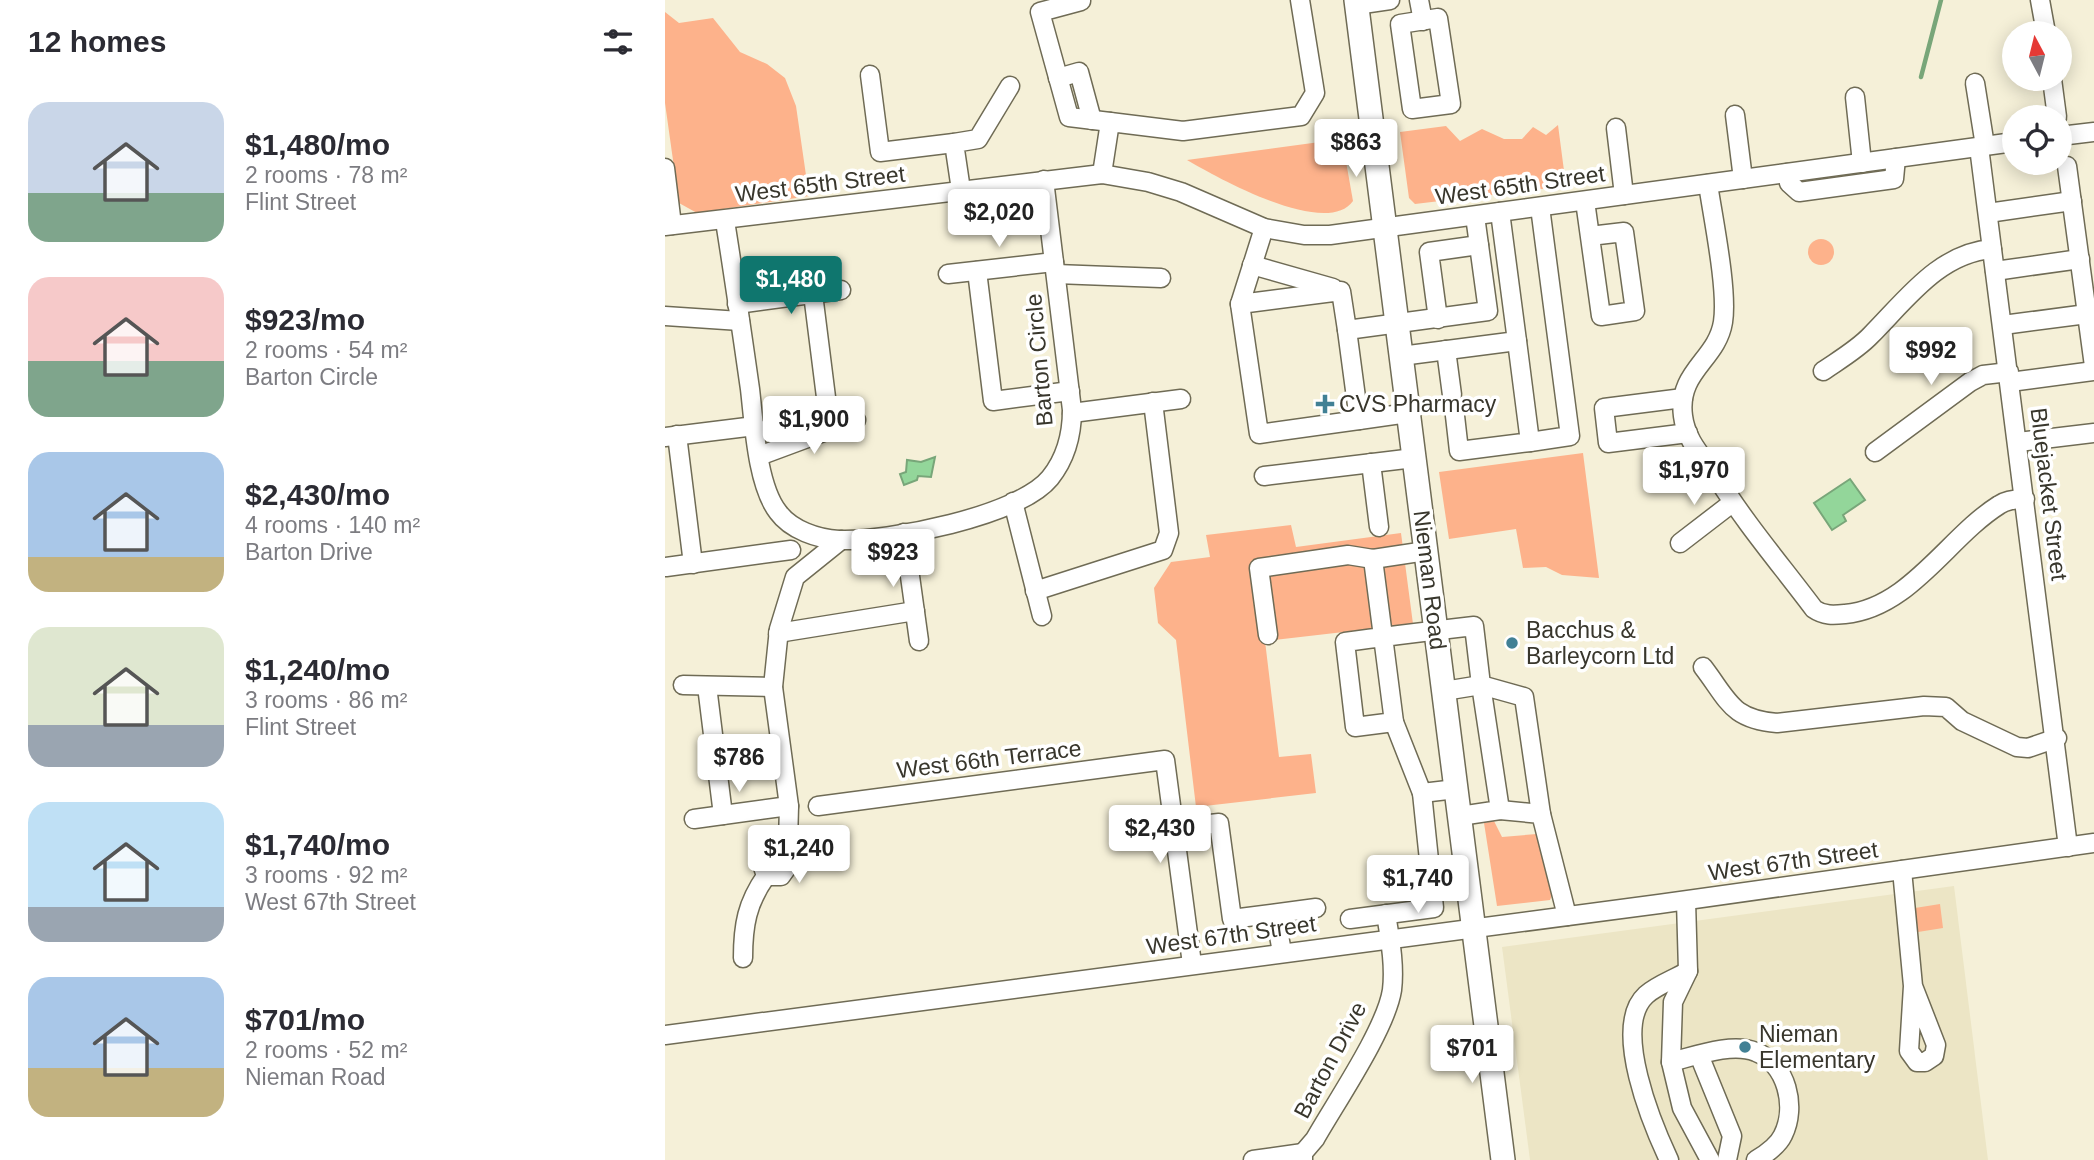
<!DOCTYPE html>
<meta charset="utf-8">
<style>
:root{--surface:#fff;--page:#f7f7f7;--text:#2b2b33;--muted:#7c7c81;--accent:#0f766e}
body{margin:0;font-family:Arial,sans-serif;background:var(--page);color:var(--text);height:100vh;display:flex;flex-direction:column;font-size:26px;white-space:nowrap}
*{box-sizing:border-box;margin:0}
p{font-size:23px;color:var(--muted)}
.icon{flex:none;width:38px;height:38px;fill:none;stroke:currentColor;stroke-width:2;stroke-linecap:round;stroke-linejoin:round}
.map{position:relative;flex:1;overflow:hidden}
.side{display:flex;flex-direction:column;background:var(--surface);width:665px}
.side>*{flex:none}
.needle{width:46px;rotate:353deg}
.tools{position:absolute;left:1337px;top:21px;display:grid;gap:14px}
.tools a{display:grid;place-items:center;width:70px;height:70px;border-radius:50%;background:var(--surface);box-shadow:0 4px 18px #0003;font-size:35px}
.price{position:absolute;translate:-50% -60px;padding:0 16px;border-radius:7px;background:#fff;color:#222;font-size:23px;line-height:46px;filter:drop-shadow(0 2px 4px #0008)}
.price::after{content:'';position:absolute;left:50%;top:42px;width:21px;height:16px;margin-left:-10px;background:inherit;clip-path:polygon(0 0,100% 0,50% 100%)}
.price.active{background:var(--accent);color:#fff}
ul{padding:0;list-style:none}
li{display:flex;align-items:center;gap:21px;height:175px;padding:0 28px}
li span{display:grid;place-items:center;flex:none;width:196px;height:140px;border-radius:21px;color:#555}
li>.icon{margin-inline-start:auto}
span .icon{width:84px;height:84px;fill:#fffc;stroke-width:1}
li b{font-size:30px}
h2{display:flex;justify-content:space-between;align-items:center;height:84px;padding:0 28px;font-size:30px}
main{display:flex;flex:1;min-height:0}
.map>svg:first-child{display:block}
</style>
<main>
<section class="side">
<h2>12 homes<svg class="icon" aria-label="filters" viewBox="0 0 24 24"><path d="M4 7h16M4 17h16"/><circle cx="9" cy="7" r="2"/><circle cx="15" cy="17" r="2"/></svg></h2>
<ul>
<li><span style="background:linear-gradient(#c9d6e8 65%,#7fa58c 0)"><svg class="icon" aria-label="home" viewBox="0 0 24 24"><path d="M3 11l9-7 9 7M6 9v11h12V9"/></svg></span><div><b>$1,480/mo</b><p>2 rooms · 78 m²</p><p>Flint Street</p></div></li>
<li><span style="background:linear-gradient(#f6c9c9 60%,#7fa58c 0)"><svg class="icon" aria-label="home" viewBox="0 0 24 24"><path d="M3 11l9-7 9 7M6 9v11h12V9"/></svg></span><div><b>$923/mo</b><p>2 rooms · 54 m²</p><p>Barton Circle</p></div></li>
<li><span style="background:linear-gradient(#a9c7e8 75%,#c2b280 0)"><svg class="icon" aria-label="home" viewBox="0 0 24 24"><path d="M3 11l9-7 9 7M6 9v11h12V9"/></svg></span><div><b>$2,430/mo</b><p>4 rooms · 140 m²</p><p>Barton Drive</p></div></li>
<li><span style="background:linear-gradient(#dfe7d0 70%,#9aa5b1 0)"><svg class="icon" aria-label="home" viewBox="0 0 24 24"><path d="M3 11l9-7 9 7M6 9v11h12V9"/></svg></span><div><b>$1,240/mo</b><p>3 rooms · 86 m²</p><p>Flint Street</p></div></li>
<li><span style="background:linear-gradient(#bfe0f5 75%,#9aa5b1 0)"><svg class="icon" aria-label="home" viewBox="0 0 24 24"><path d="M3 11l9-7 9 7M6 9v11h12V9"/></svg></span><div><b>$1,740/mo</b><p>3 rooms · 92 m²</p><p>West 67th Street</p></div></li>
<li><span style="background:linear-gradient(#a9c7e8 65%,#c2b280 0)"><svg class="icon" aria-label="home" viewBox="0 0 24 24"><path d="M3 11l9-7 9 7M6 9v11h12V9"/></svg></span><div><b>$701/mo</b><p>2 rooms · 52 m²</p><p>Nieman Road</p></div></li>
</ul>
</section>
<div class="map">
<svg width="1429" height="1160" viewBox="0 0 1429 1160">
<rect width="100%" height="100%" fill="#f5f0d8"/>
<polygon fill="#ece5c5" points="1289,886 1323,1160 865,1160 837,947"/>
<g fill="#fdb28b">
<polygon points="0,12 14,23 48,18 75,52 102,64 120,78 131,106 144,196 32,213 14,203 0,103"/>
<polygon points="893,125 901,186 750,204 744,198 735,132 781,126 795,141 817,129 839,139 857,139 868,127 881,135"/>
<path d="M677,139L688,201C661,239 551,177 522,160Z"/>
<circle cx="1156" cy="252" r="13"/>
<polygon points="918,453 934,578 897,575 881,567 858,568 851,529 784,539 774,472"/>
<polygon points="626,525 631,547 736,533 748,624 600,641 614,757 646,754 651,793 531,807 511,640 493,623 489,588 506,562 545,557 541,535"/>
<polygon points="829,821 837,837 872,834 888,893 885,900 832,906 819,823"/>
<polygon points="1275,904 1278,928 1253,932 1250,908"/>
</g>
<g fill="#93d69a" stroke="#78a679" stroke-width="2">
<polygon points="270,457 266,477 253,476 252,480 239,485 235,474 241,472 242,460 256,462"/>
<polygon points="1185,479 1200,500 1178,515 1181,521 1167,530 1149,503"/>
</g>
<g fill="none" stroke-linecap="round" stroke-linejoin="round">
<polyline stroke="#78a679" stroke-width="4.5" points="1256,77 1276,0"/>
<g stroke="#6f6b55" stroke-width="21">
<g id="minor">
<polyline points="754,0 758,21"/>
<polyline points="1375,0 1381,33"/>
<polyline points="416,1 375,12 404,117 445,122"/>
<polyline points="691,5 725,0"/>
<polygon points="773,18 786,104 747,109 735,24"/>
<polyline points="205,75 215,152 289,143"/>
<polyline points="393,78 414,72 427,120"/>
<polyline points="1387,79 1392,117"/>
<polyline points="1310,83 1320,146"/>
<polyline points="1190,97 1197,163"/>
<polyline points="1070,115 1078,179"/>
<polyline points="951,128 959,195"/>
<polyline points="1395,136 1429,132"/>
<polyline points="1314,147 1403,847"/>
<polyline points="1402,166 1429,366"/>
<polyline points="0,168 7,225"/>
<polyline points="1122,173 1124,183 1134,192 1229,179 1231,158"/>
<polyline points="437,174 445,122 518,131 636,116 650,93 635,0"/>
<path d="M1043,184C1048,218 1063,290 1058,322C1052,360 1012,371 1018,416C1021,441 1038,457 1051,476C1080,523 1116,565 1149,609C1159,616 1169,615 1180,614C1245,608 1283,537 1334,505C1341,500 1351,499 1360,499"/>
<polyline points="296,190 289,143 313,139 345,86"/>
<polyline points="920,201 936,316 970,311 959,232 925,236"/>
<polyline points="1323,213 1407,201"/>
<path d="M60,221C69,277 77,333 85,389C89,423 92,485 113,512C126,530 153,539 174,540C222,542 354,516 385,478C401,458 407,435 407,410L379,180"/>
<polyline points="0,226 437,174 483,182 516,192 599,228 639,235 665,235 1349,142"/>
<polyline points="599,228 575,304 676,291 682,330 823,311 810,216"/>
<polyline points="587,265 668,288"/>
<polyline points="312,271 328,401 405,391"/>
<polyline points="1330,271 1415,259"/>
<polyline points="283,274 389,262"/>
<polyline points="391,274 496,278"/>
<polyline points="148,294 165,429"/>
<polyline points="72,304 176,290"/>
<polyline points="575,304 594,434 694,420 682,330"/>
<polyline points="0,316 75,321"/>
<polyline points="773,319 764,252 814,245"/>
<polyline points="1338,325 1422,314"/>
<polyline points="781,350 787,395"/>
<polyline points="736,356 852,341 835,212"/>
<path d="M1158,371C1174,360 1193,349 1206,335C1241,300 1274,253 1327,249"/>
<polyline points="1345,382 1429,371"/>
<polyline points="1018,398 939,408 943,443 1023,433"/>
<polyline points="789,407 794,451 865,442 852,341"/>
<polyline points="407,413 516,399"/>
<polyline points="694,420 743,413"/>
<polyline points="12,435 28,564"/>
<polyline points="0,437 90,426"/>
<polyline points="865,442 905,436 875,207"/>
<polyline points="1353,442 1429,433"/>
<polyline points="1210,452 1305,382 1318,375 1344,372"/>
<polyline points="94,456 191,420"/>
<polyline points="706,463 714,527"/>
<polyline points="599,476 749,458"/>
<polyline points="348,502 377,616"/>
<polyline points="239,533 254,641"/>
<polyline points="1015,543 1067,503"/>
<path d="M761,551L708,559L729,722L690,727L680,642C723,636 766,631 809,626L816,685L859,697L876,814"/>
<polyline points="1,567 126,550"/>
<polyline points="370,591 498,550 504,533 488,402"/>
<polyline points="113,633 250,611"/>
<polyline points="603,635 594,568 683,555 708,559"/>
<path d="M1038,667C1064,701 1066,719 1112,723L1259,706L1281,707L1297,721L1352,747L1363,748L1392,738"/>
<polyline points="18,685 108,687"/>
<polyline points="42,686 58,815"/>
<polyline points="779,691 816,685 835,810 795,816"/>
<polyline points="729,722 757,793 791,789"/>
<polyline points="153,806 500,760 527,964"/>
<polyline points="835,810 876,814 902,916"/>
<polyline points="29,819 124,806"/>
<polyline points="509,828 554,823 567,919 651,908"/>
<polyline points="1237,870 1248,986 1244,1051 1252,1062 1260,1062 1269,1056 1271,1045 1248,986"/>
<polyline points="101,876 116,876 121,869 117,855"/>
<polyline points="1021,901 1023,971 1008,1002 1006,1062 1017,1108 1045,1160"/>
<polyline points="610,914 617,952"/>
<polyline points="685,919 769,908 757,793"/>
<path d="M78,958C78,925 82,903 101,876L98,867L108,855H117L123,842L124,806L108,687L114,629L130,577L176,540"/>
<polyline points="0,1035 994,904 1429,843"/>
<polyline points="1034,1055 1067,1136 1062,1160"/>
<path d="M1006,1062C1030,1056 1067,1042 1091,1052C1122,1064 1132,1107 1118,1135C1113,1146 1101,1154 1091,1160"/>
<polyline points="588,1160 638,1153"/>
<path d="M638,1160V1153L650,1139C671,1102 721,1029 727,990C730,965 725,939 721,914"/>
<path d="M1004,1160C988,1126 946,1027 981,995C992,985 1010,979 1023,971"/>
</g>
</g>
<g stroke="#6f6b55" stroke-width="26">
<polyline id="major" points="691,0 838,1160"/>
</g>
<use href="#minor" stroke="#fff" stroke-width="18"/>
<use href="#major" stroke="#fff" stroke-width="23"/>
</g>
<g fill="#418095" stroke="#fff" stroke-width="2.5">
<path d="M656.5 393.5h7v7h7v7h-7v7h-7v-7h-7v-7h7z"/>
<circle cx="847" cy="643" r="7"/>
<circle cx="1080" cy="1047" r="7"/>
</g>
<g text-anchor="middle" stroke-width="7" stroke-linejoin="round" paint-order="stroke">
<g font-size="23" fill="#38362c" stroke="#fff">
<text transform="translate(155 184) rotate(-7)" y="8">West 65th Street</text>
<text transform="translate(855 185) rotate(-8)" y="8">West 65th Street</text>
<text transform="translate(374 360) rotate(-95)" y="8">Barton Circle</text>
<text transform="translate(1384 494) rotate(83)" y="8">Bluejacket Street</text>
<text transform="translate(765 580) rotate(83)" y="8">Nieman Road</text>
<text transform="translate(324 759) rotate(-7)" y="8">West 66th Terrace</text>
<text transform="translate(1128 861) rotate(-8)" y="8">West 67th Street</text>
<text transform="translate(566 935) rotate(-8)" y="8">West 67th Street</text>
<text transform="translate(665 1060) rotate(-62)" y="8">Barton Drive</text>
</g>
<g font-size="23" fill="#38362c" stroke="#fff" text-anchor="start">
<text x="674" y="412">CVS Pharmacy</text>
<text x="861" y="638">Bacchus &amp;<tspan x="861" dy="26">Barleycorn Ltd</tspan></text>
<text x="1094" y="1042">Nieman<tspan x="1094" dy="26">Elementary</tspan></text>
</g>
</g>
</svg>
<div class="tools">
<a><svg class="needle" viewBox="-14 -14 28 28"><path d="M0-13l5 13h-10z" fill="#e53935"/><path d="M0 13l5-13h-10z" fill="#7c7c81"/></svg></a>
<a><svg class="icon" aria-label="locate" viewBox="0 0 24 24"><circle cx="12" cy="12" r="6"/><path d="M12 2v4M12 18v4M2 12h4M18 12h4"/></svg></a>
</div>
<b class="price" style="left:691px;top:179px">$863</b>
<b class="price" style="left:334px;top:249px">$2,020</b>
<b class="price active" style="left:126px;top:316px">$1,480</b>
<b class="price" style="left:1266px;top:387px">$992</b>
<b class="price" style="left:149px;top:456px">$1,900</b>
<b class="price" style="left:1029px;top:507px">$1,970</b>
<b class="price" style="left:228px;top:589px">$923</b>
<b class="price" style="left:74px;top:794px">$786</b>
<b class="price" style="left:495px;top:865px">$2,430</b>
<b class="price" style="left:134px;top:885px">$1,240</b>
<b class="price" style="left:753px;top:915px">$1,740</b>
<b class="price" style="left:807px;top:1085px">$701</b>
</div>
</main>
